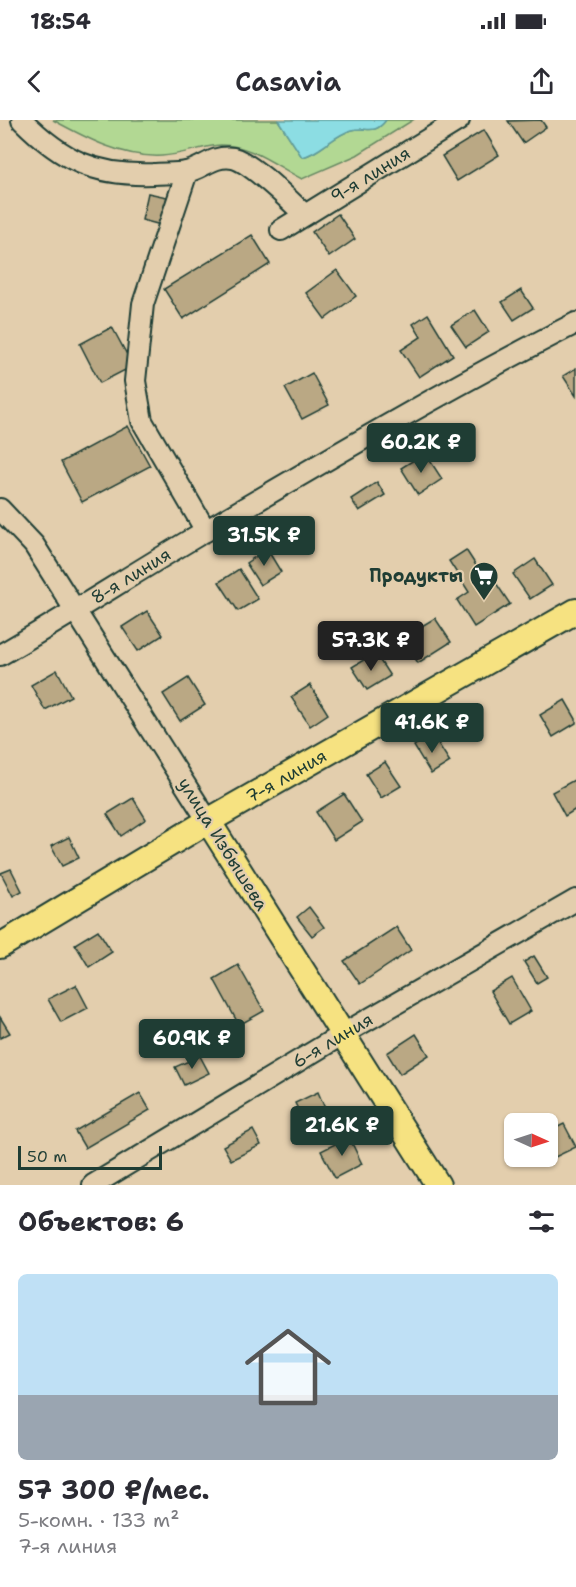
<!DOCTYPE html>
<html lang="ru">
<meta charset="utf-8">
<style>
:root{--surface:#fff;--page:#f7f7f7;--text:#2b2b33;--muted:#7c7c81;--line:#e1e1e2;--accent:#1f3d34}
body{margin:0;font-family:"Shantell Sans",sans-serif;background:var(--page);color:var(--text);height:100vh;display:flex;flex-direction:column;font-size:22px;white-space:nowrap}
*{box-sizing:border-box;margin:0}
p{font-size:20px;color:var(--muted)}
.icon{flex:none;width:33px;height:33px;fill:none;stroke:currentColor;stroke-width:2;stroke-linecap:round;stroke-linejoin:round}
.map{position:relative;height:1065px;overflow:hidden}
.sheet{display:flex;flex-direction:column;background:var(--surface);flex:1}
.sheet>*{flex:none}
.needle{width:39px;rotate:93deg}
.buttons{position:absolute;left:504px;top:993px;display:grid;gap:12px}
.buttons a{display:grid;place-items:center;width:54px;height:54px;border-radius:9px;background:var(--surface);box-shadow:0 2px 4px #0004;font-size:30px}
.scale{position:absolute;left:18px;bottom:15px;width:144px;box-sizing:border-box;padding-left:6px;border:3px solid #1f3d34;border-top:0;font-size:16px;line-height:21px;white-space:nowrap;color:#1f3d34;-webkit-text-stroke:4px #e3cead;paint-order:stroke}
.price{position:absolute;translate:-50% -51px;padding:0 14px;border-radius:6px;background:var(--accent);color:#fff;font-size:20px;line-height:39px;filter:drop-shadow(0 2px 3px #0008)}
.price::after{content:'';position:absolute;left:50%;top:36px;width:18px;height:14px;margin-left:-9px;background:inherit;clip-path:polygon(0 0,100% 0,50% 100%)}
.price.on{background:#222;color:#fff}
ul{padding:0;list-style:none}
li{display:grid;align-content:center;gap:12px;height:318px;padding:0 18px}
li+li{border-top:2px solid var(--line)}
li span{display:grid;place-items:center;height:186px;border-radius:9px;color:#555}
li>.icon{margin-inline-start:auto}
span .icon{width:108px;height:108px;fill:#fffc;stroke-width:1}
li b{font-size:26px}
h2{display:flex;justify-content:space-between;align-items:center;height:72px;padding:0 18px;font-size:26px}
.status{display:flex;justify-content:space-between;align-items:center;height:42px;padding:0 30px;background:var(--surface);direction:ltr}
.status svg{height:16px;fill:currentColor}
header{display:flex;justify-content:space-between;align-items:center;height:78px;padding:0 18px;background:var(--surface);font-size:27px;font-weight:600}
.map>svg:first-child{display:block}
</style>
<div class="status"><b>18:54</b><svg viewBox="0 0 49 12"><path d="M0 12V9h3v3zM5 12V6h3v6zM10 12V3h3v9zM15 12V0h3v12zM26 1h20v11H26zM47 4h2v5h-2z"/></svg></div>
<header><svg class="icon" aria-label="back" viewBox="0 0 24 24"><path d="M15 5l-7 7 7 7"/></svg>Casavia<svg class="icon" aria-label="share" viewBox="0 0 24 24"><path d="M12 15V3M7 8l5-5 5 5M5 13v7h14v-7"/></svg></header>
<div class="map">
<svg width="576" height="1065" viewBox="0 0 576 1065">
<rect width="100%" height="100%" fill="#e3cead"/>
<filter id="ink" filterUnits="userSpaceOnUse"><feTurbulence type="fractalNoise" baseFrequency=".0167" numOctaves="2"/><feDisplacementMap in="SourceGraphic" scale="12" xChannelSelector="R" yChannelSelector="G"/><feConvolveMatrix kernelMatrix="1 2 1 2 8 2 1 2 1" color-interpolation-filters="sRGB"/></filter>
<g filter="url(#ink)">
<path fill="#b2d893" stroke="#688a64" stroke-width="1.5" d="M53,0H278L302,37C321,33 333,15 352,10C367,6 374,16 386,0H413L357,35L302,59C276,46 252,25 221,25C202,26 182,35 162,36C123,38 86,18 53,0Z"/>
<path fill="#8cdde3" stroke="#609d9d" stroke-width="1.5" d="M278,0H386C374,16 367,6 352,10C333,15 321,33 302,37Z"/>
<g fill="#baa884" stroke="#1f3d34" stroke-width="1.5">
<polygon points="541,0 546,7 523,23 508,1"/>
<polygon points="484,10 499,35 457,61 442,36"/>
<polygon points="148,73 167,77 161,105 142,100"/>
<polygon points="338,94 355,119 329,137 312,112"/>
<polygon points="252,115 270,144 183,199 164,169"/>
<polygon points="337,150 356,176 325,199 306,173"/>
<polygon points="521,170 533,188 514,200 502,182"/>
<polygon points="475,190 489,212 466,227 451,205"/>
<polygon points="428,194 453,235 419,257 401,230 421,217 413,204"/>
<polygon points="112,207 133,246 100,263 80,224"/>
<polygon points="576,248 576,276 563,256"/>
<polygon points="312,253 329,285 302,299 285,268"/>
<polygon points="128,306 150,346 82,382 61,342"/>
<polygon points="425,333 442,359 418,375 401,348"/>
<polygon points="377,362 385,375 359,391 351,379"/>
<polygon points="267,429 281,452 260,465 246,443"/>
<polygon points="466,430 486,461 492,457 510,484 474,507 457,480 469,472 449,441"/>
<polygon points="535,439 552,465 530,479 513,454"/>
<polygon points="239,449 258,479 238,491 219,462"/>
<polygon points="147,491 163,515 138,531 122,507"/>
<polygon points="435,498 451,522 418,543 402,518"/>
<polygon points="375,533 390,556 367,570 352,547"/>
<polygon points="57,550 71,576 45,590 31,565"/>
<polygon points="188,558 205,585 180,601 163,574"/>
<polygon points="310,565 328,594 310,606 291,577"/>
<polygon points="565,580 576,599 576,603 553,617 540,595"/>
<polygon points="432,614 450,642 431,654 414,626"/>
<polygon points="385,642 401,666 381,678 366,654"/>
<polygon points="574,660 576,665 576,689 565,696 552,672"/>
<polygon points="344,674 362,702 334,720 316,692"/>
<polygon points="133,678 146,699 121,716 107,694"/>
<polygon points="69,717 79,738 62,746 51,726"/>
<polygon points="11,749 22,771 13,776 1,753"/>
<polygon points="309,787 324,807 312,816 297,797"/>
<polygon points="396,807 411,830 360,864 344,841"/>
<polygon points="98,810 112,832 89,847 75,824"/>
<polygon points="534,836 547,857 537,863 524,842"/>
<polygon points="238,845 264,891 239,905 214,859"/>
<polygon points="512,858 531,891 509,904 490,871"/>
<polygon points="76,865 88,888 61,902 48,879"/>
<polygon points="0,897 10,913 0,918"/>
<polygon points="416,914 429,935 400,954 387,933"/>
<polygon points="200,936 209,953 184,965 175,947"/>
<polygon points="318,972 327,993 305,1003 295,983"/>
<polygon points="140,973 150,990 85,1028 75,1011"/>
<polygon points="564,1004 576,1027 553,1038 548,1027 548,1012"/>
<polygon points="253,1010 261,1025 231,1040 223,1026"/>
<polygon points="349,1017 362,1044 335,1058 321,1031"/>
</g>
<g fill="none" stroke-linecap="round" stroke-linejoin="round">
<g stroke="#1f3d34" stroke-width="24">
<g id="minor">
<path d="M22,0C63,41 95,56 153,54C164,53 175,54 186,52C204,49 211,35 233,38C251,42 290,81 305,95"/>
<polyline points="187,52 143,184 135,261 142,301 206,411"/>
<path id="s1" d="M281,110L459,0"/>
<polyline points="0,389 34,425 208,701"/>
<path id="s2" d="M0,535C70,495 137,451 207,410C328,339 450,267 576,203"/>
<path id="s3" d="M93,1065L343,914L576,780"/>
</g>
</g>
<g stroke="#1f3d34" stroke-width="28">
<g id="major">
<polyline points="208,701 438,1065"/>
<path id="s4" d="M0,826L208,701L576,491"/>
</g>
</g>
<use href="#minor" stroke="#e3cead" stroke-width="20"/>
<use href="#major" stroke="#f6e281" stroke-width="24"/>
</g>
</g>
<defs>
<g id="supermarket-pin" transform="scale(1.5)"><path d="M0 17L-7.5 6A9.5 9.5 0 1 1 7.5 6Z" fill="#1f3d34" stroke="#e3cead"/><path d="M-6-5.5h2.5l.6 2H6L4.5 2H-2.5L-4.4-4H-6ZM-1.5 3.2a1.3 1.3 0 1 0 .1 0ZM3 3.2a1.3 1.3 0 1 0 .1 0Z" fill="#fff"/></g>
</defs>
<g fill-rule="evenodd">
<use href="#supermarket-pin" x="484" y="456"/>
</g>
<g text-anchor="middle" stroke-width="4.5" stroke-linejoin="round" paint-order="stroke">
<g font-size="18" fill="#1f3d34" stroke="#e3cead">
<text dy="6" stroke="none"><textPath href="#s1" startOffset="105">9-я линия</textPath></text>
<text dy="6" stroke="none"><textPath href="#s2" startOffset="153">8-я линия</textPath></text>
<text dy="6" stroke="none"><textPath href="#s4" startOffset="333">7-я линия</textPath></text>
<text transform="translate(223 724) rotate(58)" y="6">улица Избышева</text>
<text dy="6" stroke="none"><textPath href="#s3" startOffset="280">6-я линия</textPath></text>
</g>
<g font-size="18" font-weight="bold" fill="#1f3d34" stroke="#e3cead" text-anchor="end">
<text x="463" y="462">Продукты</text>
</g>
</g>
</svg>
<div class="buttons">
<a><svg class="needle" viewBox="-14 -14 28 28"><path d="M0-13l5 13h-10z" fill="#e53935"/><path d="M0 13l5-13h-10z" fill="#7c7c81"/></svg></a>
</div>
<div class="scale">50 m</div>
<b class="price" style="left:421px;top:354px">60.2K ₽</b>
<b class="price" style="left:264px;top:447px">31.5K ₽</b>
<b class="price on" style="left:371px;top:552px">57.3K ₽</b>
<b class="price" style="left:432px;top:634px">41.6K ₽</b>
<b class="price" style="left:192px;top:950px">60.9K ₽</b>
<b class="price" style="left:342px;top:1037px">21.6K ₽</b>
</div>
<section class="sheet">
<h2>Объектов: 6<svg class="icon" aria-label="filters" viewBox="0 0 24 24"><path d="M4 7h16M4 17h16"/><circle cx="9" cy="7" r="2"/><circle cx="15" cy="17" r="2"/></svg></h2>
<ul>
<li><span style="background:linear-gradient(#bfe0f5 65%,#9aa5b1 0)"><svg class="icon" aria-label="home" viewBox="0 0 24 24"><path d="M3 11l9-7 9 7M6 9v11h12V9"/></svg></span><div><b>57 300 ₽/мес.</b><p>5-комн. · 133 m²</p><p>7-я линия</p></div></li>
</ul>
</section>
